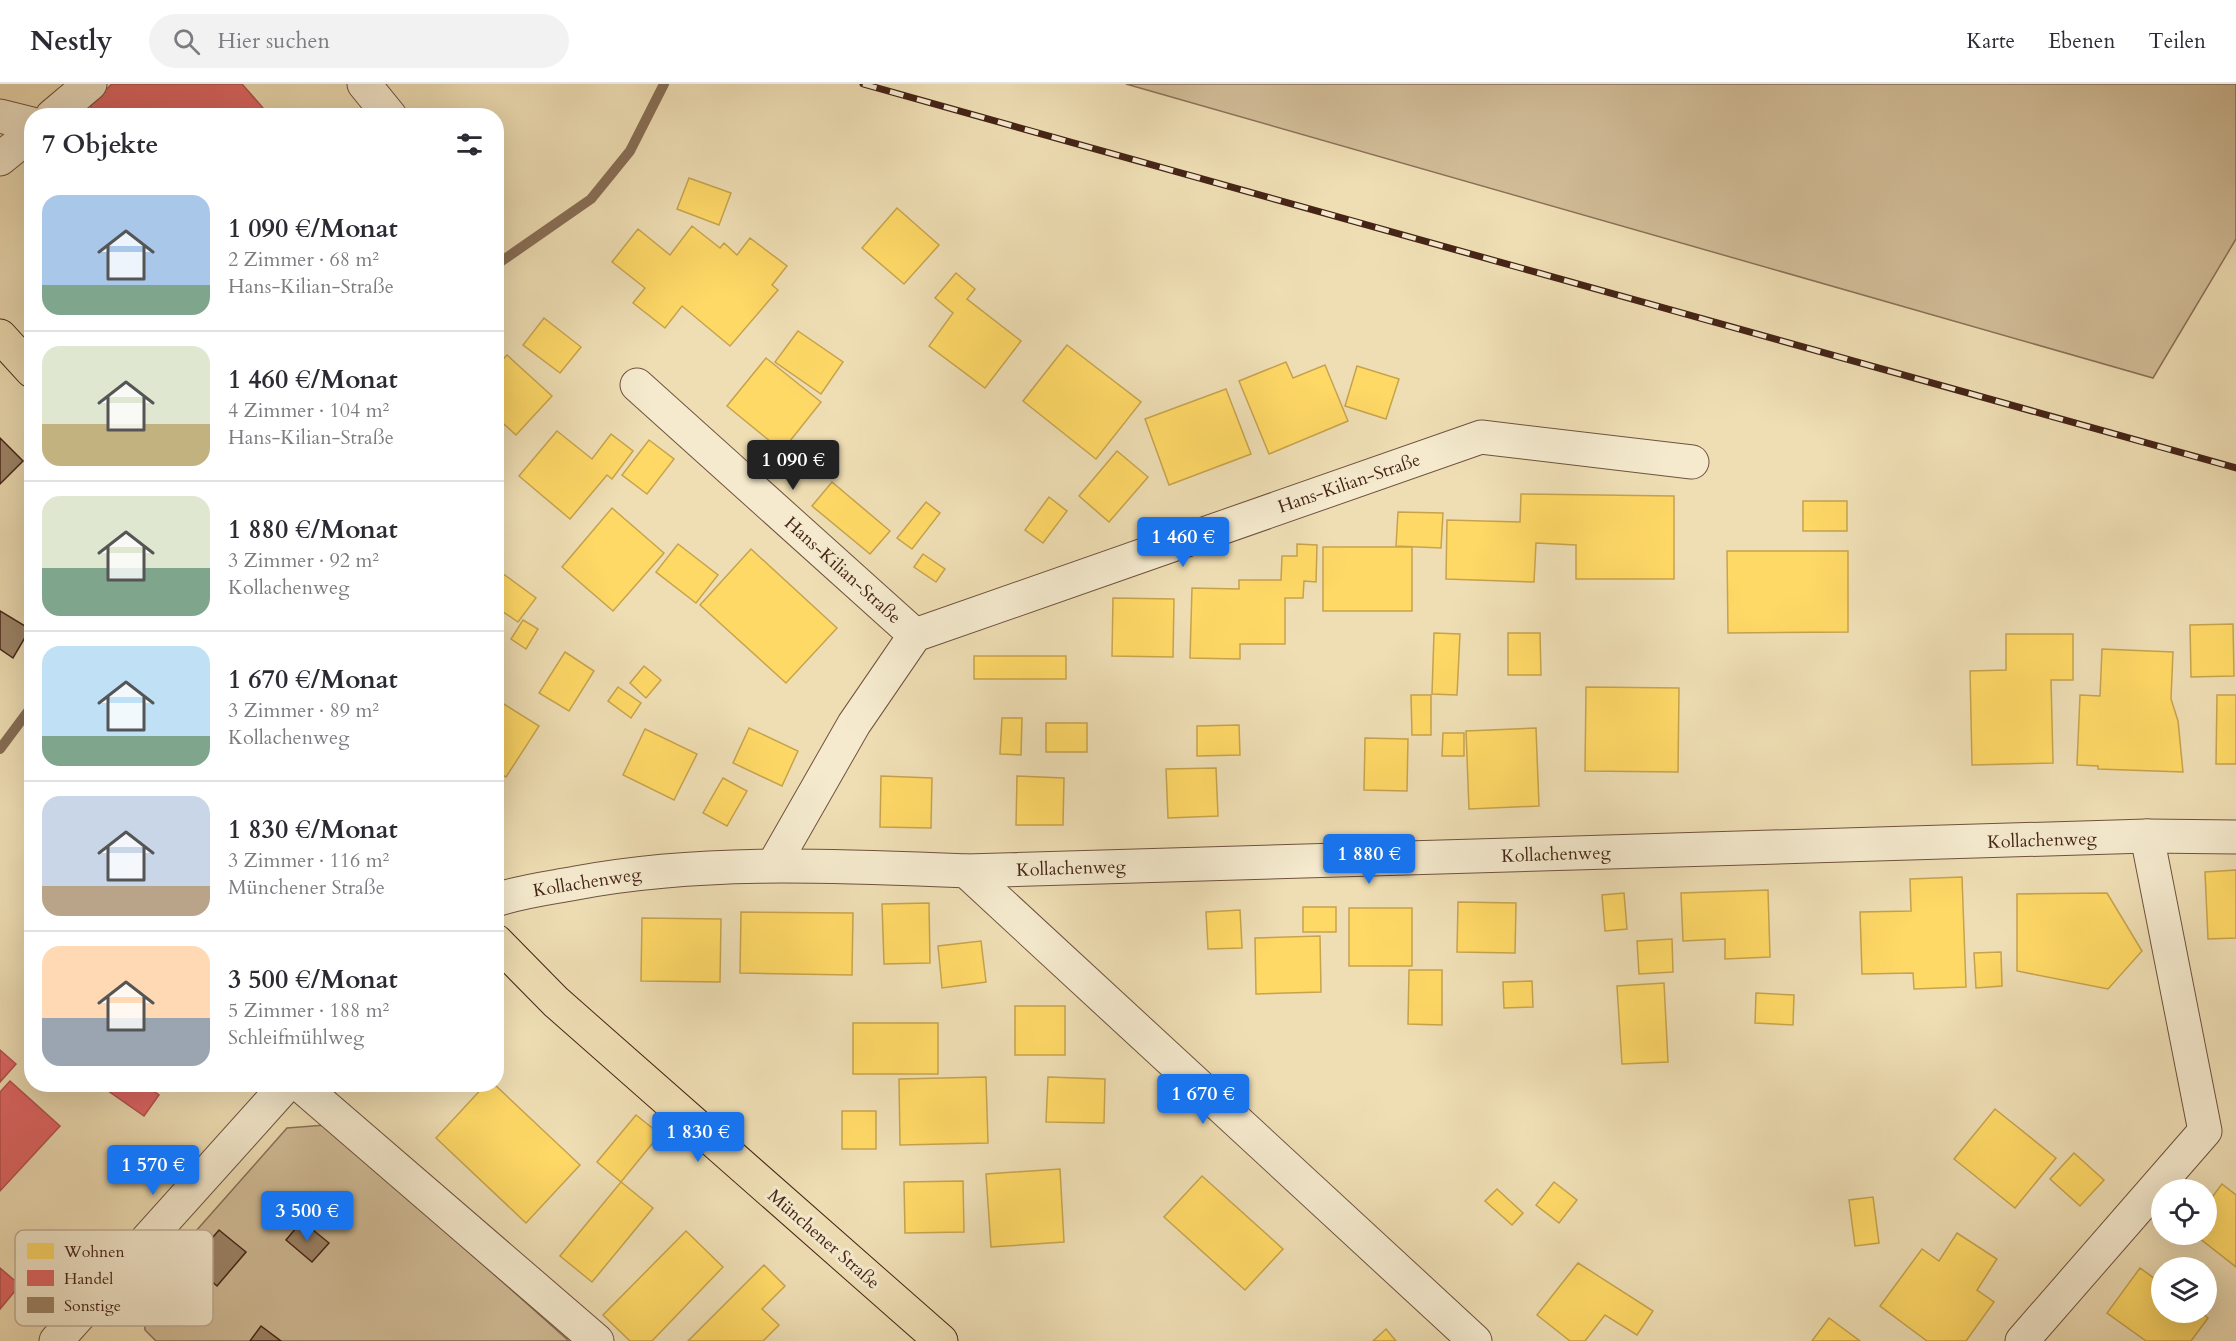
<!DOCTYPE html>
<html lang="de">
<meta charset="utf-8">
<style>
:root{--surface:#fff;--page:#f2f2f3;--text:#2b2b33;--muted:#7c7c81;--line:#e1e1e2;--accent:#1a73e8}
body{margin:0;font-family:Cardo,serif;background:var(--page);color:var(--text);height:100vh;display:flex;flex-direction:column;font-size:22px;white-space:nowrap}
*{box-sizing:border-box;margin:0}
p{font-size:20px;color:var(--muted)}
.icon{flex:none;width:33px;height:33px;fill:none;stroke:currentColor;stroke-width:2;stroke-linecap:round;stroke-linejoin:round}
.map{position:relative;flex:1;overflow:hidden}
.details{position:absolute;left:24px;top:24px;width:480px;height:984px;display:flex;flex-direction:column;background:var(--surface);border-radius:24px;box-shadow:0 6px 24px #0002}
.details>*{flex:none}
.buttons{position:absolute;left:2151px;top:1095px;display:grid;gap:12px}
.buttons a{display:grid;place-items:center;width:66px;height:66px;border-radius:50%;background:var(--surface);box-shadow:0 6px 24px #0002;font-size:30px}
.price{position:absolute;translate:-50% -51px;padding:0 14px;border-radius:6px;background:var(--accent);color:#fff;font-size:20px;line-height:39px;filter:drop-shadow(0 2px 3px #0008)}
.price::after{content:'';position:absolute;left:50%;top:36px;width:18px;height:14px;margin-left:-9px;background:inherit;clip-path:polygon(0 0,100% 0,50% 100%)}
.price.current{background:#222;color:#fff}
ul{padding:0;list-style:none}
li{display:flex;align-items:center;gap:18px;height:150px;padding:0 18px}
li+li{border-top:2px solid var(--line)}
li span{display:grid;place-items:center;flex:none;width:168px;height:120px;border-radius:18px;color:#555}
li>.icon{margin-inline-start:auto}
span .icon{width:72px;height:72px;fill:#fffc;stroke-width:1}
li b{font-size:26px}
h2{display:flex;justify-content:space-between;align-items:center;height:72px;padding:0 18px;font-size:26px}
header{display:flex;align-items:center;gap:36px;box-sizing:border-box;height:84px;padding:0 30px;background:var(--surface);border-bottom:2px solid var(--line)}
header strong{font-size:28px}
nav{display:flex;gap:33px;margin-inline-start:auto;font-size:21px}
.search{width:420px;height:54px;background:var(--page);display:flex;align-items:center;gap:15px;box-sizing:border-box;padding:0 21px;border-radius:33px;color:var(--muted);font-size:22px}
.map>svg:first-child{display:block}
</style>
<header>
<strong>Nestly</strong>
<div class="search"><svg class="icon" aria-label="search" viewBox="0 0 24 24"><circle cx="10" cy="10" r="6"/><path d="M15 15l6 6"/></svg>Hier suchen</div>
<nav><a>Karte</a><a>Ebenen</a><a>Teilen</a></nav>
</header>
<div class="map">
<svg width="2236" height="1257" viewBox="0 0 2236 1257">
<rect width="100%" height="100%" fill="#efdeb4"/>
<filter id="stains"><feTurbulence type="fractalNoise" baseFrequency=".00333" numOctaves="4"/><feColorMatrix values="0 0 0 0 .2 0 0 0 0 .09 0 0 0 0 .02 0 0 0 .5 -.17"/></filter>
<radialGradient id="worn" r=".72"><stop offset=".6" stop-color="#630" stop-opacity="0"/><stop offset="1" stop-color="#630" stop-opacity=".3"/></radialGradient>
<g fill="#d2be99" stroke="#8c7158" stroke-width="1.5">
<polygon points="1126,0 2236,0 2236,155 2153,294"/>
<polygon points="326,1041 569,1257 156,1257 145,1246 142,1208 287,1044"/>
</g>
<g fill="#ffd966" stroke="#c7a34e" stroke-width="1.5">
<polygon points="689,94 731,109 719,141 677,125"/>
<polygon points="897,124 939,161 904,200 862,164"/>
<polygon points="692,142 720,164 724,159 737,171 750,154 787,182 772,201 778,206 730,262 682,222 665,244 633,219 645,204 612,178 638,145 670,171"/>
<polygon points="956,189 975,205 967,215 1021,257 985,304 929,262 953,229 935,214"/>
<polygon points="544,234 581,263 560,289 523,261"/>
<polygon points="798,247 843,278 821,310 775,278"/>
<polygon points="1067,261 1141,318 1096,375 1023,317"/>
<polygon points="507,271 552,312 516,351 496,333 496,283"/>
<polygon points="766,274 821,318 782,367 727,322"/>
<polygon points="1286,278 1293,294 1325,281 1348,337 1269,370 1239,297"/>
<polygon points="1357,282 1399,295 1386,335 1345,322"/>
<polygon points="1226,305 1251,370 1169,401 1145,335"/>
<polygon points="557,347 592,375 611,350 633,367 612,395 607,391 570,435 519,392"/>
<polygon points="649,356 674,375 647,410 622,391"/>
<polygon points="1117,367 1148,393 1109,438 1079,412"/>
<polygon points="832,398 890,447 870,470 812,422"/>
<polygon points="1521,410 1674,412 1674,495 1576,495 1576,461 1536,459 1534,498 1446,495 1447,436 1520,438"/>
<polygon points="1049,413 1067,427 1043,459 1025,446"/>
<rect x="1803" y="417" width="44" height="30"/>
<polygon points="926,418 940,429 912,465 897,454"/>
<polygon points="612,424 664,469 613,527 562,483"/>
<polygon points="1398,428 1443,429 1441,464 1396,462"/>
<polygon points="678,460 718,491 696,519 656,488"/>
<polygon points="1297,460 1317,461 1316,498 1304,497 1303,514 1285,514 1285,560 1240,560 1240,575 1190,574 1192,504 1239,505 1239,496 1281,496 1282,472 1297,472"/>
<rect x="1323" y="463" width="89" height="64"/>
<polygon points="751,465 837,544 786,599 700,521"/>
<polygon points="1727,467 1848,467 1848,548 1728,549"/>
<polygon points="923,470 945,485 936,498 914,483"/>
<polygon points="502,489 536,514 518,538 496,523 496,496"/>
<polygon points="1113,514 1174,515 1173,573 1112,572"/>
<polygon points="523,536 538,545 526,565 511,555"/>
<polygon points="2233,540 2234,592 2191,593 2190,541"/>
<polygon points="1434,549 1460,550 1457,611 1432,610"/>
<polygon points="1508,549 1540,549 1541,591 1508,591"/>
<polygon points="2006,550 2073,550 2073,596 2051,596 2053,679 1972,681 1970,587 2006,586"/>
<polygon points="2102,565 2173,568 2171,615 2178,637 2183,688 2098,685 2098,682 2077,681 2080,611 2100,612"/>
<polygon points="565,568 594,587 569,627 539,609"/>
<rect x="974" y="572" width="92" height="23"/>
<polygon points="644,582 661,596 646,614 630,599"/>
<polygon points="618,603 641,619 631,634 608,617"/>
<polygon points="1586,603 1679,604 1678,688 1585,687"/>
<polygon points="1411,611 1431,611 1431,651 1412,651"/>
<polygon points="2217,611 2236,611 2236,680 2216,680"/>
<polygon points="496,615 539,642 506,693 496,687"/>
<polygon points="1002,634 1022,634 1021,671 1000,670"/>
<rect x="1046" y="639" width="41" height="29"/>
<polygon points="1239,641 1240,671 1197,672 1197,642"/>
<polygon points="749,644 798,667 782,702 733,679"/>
<polygon points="1536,644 1539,722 1469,725 1466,647"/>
<polygon points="645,645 697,670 674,716 623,691"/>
<polygon points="1443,649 1464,649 1464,672 1442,672"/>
<polygon points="1365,654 1408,655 1407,707 1364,706"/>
<polygon points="1216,684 1218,732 1168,734 1166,685"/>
<polygon points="881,692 932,694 931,744 880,743"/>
<polygon points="1017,692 1064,694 1063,741 1016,741"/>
<polygon points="723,694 747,707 727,742 703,729"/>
<polygon points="2236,786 2236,854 2208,855 2205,788"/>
<polygon points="1962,793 1966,903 1914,905 1913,889 1862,890 1860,828 1911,827 1910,795"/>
<polygon points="1768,806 1770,873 1725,875 1725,855 1683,857 1681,809"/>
<polygon points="1624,809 1627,845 1605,847 1602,811"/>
<polygon points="2107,809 2142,867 2108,905 2017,887 2017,810"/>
<polygon points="1458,818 1516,819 1515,869 1457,868"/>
<polygon points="929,819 930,879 884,880 882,820"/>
<rect x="1303" y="823" width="33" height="25"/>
<rect x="1349" y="824" width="63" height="58"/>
<polygon points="1240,826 1242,864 1208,865 1206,828"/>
<polygon points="741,828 853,829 852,891 740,889"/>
<polygon points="642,834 721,835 720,898 641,897"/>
<polygon points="1320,852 1321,908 1256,910 1255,854"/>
<polygon points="1672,855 1673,888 1639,890 1637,857"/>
<polygon points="981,857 986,898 942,904 938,862"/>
<polygon points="2001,868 2002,902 1976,904 1974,869"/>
<polygon points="1409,886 1442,886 1442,941 1408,940"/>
<polygon points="1532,897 1533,923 1504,924 1503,898"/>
<polygon points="1664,899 1668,978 1622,980 1617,902"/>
<polygon points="1756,909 1794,911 1793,941 1755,939"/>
<rect x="1015" y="922" width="50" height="49"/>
<rect x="853" y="939" width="85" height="51"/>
<polygon points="986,993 988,1059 900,1061 899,995"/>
<polygon points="1048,993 1105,995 1104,1039 1046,1038"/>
<polygon points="486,1000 494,1000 580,1081 526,1139 436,1054"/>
<polygon points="1995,1025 2056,1074 2015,1124 1954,1075"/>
<rect x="842" y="1027" width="34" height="38"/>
<polygon points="636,1031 660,1050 621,1098 597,1078"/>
<polygon points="2074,1069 2104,1096 2080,1122 2050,1095"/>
<polygon points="1060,1085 1064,1158 991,1163 986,1090"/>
<polygon points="1202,1092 1283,1165 1245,1206 1164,1133"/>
<polygon points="963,1097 964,1148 905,1149 904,1098"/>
<polygon points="621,1098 653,1124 592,1198 560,1172"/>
<polygon points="1554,1098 1577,1116 1559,1139 1536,1121"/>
<polygon points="2222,1100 2236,1111 2236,1183 2194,1150 2206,1150 2206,1121"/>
<polygon points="1497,1105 1523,1129 1512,1141 1485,1117"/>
<polygon points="1873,1113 1879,1159 1855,1162 1849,1116"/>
<polygon points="686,1147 723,1183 652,1257 630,1257 603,1231"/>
<polygon points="1957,1149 1997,1175 1977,1206 1994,1218 1966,1257 1927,1257 1880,1222 1922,1165 1939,1177"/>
<polygon points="1578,1179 1653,1227 1637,1251 1605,1231 1585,1257 1570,1257 1537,1231"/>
<polygon points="764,1181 785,1202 762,1225 779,1241 763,1257 688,1257"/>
<polygon points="2140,1184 2162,1200 2162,1228 2201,1228 2208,1234 2191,1257 2146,1257 2107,1229"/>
<polygon points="1829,1234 1860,1257 1812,1257"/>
<polygon points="1386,1245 1396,1257 1373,1257"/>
</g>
<g fill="#e06666" stroke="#b2524e" stroke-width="1.5">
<polygon points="112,0 242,0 270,32 98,32 89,21"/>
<polygon points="0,966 16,980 0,998"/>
<polygon points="10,997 60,1042 0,1107 0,1008"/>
<polygon points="106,1000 144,1000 159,1011 144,1032 104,1004"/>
<polygon points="0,1184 20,1201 0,1225"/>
</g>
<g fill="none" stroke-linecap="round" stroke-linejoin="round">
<g stroke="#886e55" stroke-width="10">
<polyline points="496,181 591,115 630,67 664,0"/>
<polyline points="0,665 32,622"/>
</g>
</g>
<g fill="#9d8569" stroke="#452417" stroke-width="1.5">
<polygon points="0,354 23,377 0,400"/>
<polygon points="0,527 30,545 13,574 0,565"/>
<polygon points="302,1137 329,1159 312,1178 286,1156"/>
<polygon points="219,1146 246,1168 217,1202 191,1179"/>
<polygon points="261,1242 281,1257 250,1257"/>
</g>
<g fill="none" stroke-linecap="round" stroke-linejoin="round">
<g stroke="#70523e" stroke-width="35">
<g id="minor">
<polyline points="364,0 390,32"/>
<polyline points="0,32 32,40"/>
<polyline points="52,32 90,0"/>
<polyline points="0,75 32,49"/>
<polyline points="637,301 915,551"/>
<polyline points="774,780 854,640 915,551 1481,353 1692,378"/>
<polyline points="966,787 1475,1257"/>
<path d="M496,816C522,807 549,804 576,799C705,775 836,782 966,787L2147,752L2236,753"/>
<polyline points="299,1000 597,1257"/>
<polyline points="56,1257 287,1000"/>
<polyline points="2022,1257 2205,1047 2147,752"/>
</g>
</g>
<g stroke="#452417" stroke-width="35">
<g id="major">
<polyline points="0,252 32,287"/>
<polyline points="496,857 556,918 941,1257"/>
</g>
</g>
<use href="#minor" stroke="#f5eace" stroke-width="33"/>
<use href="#major" stroke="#efdeb4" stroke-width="33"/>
<g stroke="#452417" stroke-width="7">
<polyline id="rail" points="863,0 2236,384"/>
</g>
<use href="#rail" stroke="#f5eace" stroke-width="4.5" stroke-dasharray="14" stroke-linecap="butt"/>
</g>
<g text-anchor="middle" stroke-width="6" stroke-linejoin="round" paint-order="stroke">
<g font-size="18" fill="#452417" stroke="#f5eace">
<text transform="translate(1349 399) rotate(-19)" y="6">Hans-Kilian-Straße</text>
<text transform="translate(843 486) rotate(42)" y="6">Hans-Kilian-Straße</text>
<text transform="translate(2042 756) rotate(-2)" y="6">Kollachenweg</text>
<text transform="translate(1556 770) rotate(-2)" y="6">Kollachenweg</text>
<text transform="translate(1071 784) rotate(-2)" y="6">Kollachenweg</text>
<text transform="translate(587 798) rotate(-9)" y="6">Kollachenweg</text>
<text transform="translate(824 1155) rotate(41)" y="6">Münchener Straße</text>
</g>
</g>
<rect x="15" y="1146" width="198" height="96" rx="9" fill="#f5eace" stroke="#c0af97" stroke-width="1.5"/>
<rect x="27" y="1159" width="27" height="16" fill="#ffd966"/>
<rect x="27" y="1186" width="27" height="16" fill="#e06666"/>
<rect x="27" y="1213" width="27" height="16" fill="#9d8569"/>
<g font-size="16" fill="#452417">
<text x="64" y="1173">Wohnen</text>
<text x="64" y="1200">Handel</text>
<text x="64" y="1227">Sonstige</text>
</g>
<rect width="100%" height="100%" filter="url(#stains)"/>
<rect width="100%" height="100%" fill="url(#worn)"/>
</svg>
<div class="buttons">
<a><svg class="icon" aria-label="locate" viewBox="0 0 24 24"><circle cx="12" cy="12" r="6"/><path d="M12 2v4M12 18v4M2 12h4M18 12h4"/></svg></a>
<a><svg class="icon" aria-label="layers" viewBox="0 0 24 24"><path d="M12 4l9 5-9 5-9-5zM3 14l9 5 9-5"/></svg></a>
</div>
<b class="price current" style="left:793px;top:407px">1 090 €</b>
<b class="price" style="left:1183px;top:484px">1 460 €</b>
<b class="price" style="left:1369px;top:801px">1 880 €</b>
<b class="price" style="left:1203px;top:1041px">1 670 €</b>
<b class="price" style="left:698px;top:1079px">1 830 €</b>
<b class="price" style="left:153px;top:1112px">1 570 €</b>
<b class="price" style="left:307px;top:1158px">3 500 €</b>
<section class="details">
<h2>7 Objekte<svg class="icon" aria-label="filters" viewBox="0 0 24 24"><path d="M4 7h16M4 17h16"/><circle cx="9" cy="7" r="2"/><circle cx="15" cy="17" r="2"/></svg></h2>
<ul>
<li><span style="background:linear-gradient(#a9c7e8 75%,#7fa58c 0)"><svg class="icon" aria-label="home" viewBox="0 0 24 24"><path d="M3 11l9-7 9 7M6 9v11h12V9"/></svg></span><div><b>1 090 €/Monat</b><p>2 Zimmer · 68 m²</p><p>Hans-Kilian-Straße</p></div></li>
<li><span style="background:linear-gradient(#dfe7d0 65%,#c2b280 0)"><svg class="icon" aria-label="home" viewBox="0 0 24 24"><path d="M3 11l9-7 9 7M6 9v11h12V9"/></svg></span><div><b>1 460 €/Monat</b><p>4 Zimmer · 104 m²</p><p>Hans-Kilian-Straße</p></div></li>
<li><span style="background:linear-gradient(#dfe7d0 60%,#7fa58c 0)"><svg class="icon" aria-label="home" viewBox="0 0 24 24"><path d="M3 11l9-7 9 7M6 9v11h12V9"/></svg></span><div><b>1 880 €/Monat</b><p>3 Zimmer · 92 m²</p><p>Kollachenweg</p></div></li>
<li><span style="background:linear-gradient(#bfe0f5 75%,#7fa58c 0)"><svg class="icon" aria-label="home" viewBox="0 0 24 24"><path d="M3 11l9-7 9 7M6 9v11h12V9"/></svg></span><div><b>1 670 €/Monat</b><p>3 Zimmer · 89 m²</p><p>Kollachenweg</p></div></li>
<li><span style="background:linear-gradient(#c9d6e8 75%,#b9a48a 0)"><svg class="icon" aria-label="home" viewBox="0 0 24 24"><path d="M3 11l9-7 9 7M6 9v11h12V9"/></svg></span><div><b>1 830 €/Monat</b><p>3 Zimmer · 116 m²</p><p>Münchener Straße</p></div></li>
<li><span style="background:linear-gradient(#ffd9b3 60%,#9aa5b1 0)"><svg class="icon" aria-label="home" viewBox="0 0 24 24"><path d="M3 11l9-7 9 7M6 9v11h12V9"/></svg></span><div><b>3 500 €/Monat</b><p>5 Zimmer · 188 m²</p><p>Schleifmühlweg</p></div></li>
</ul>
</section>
</div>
